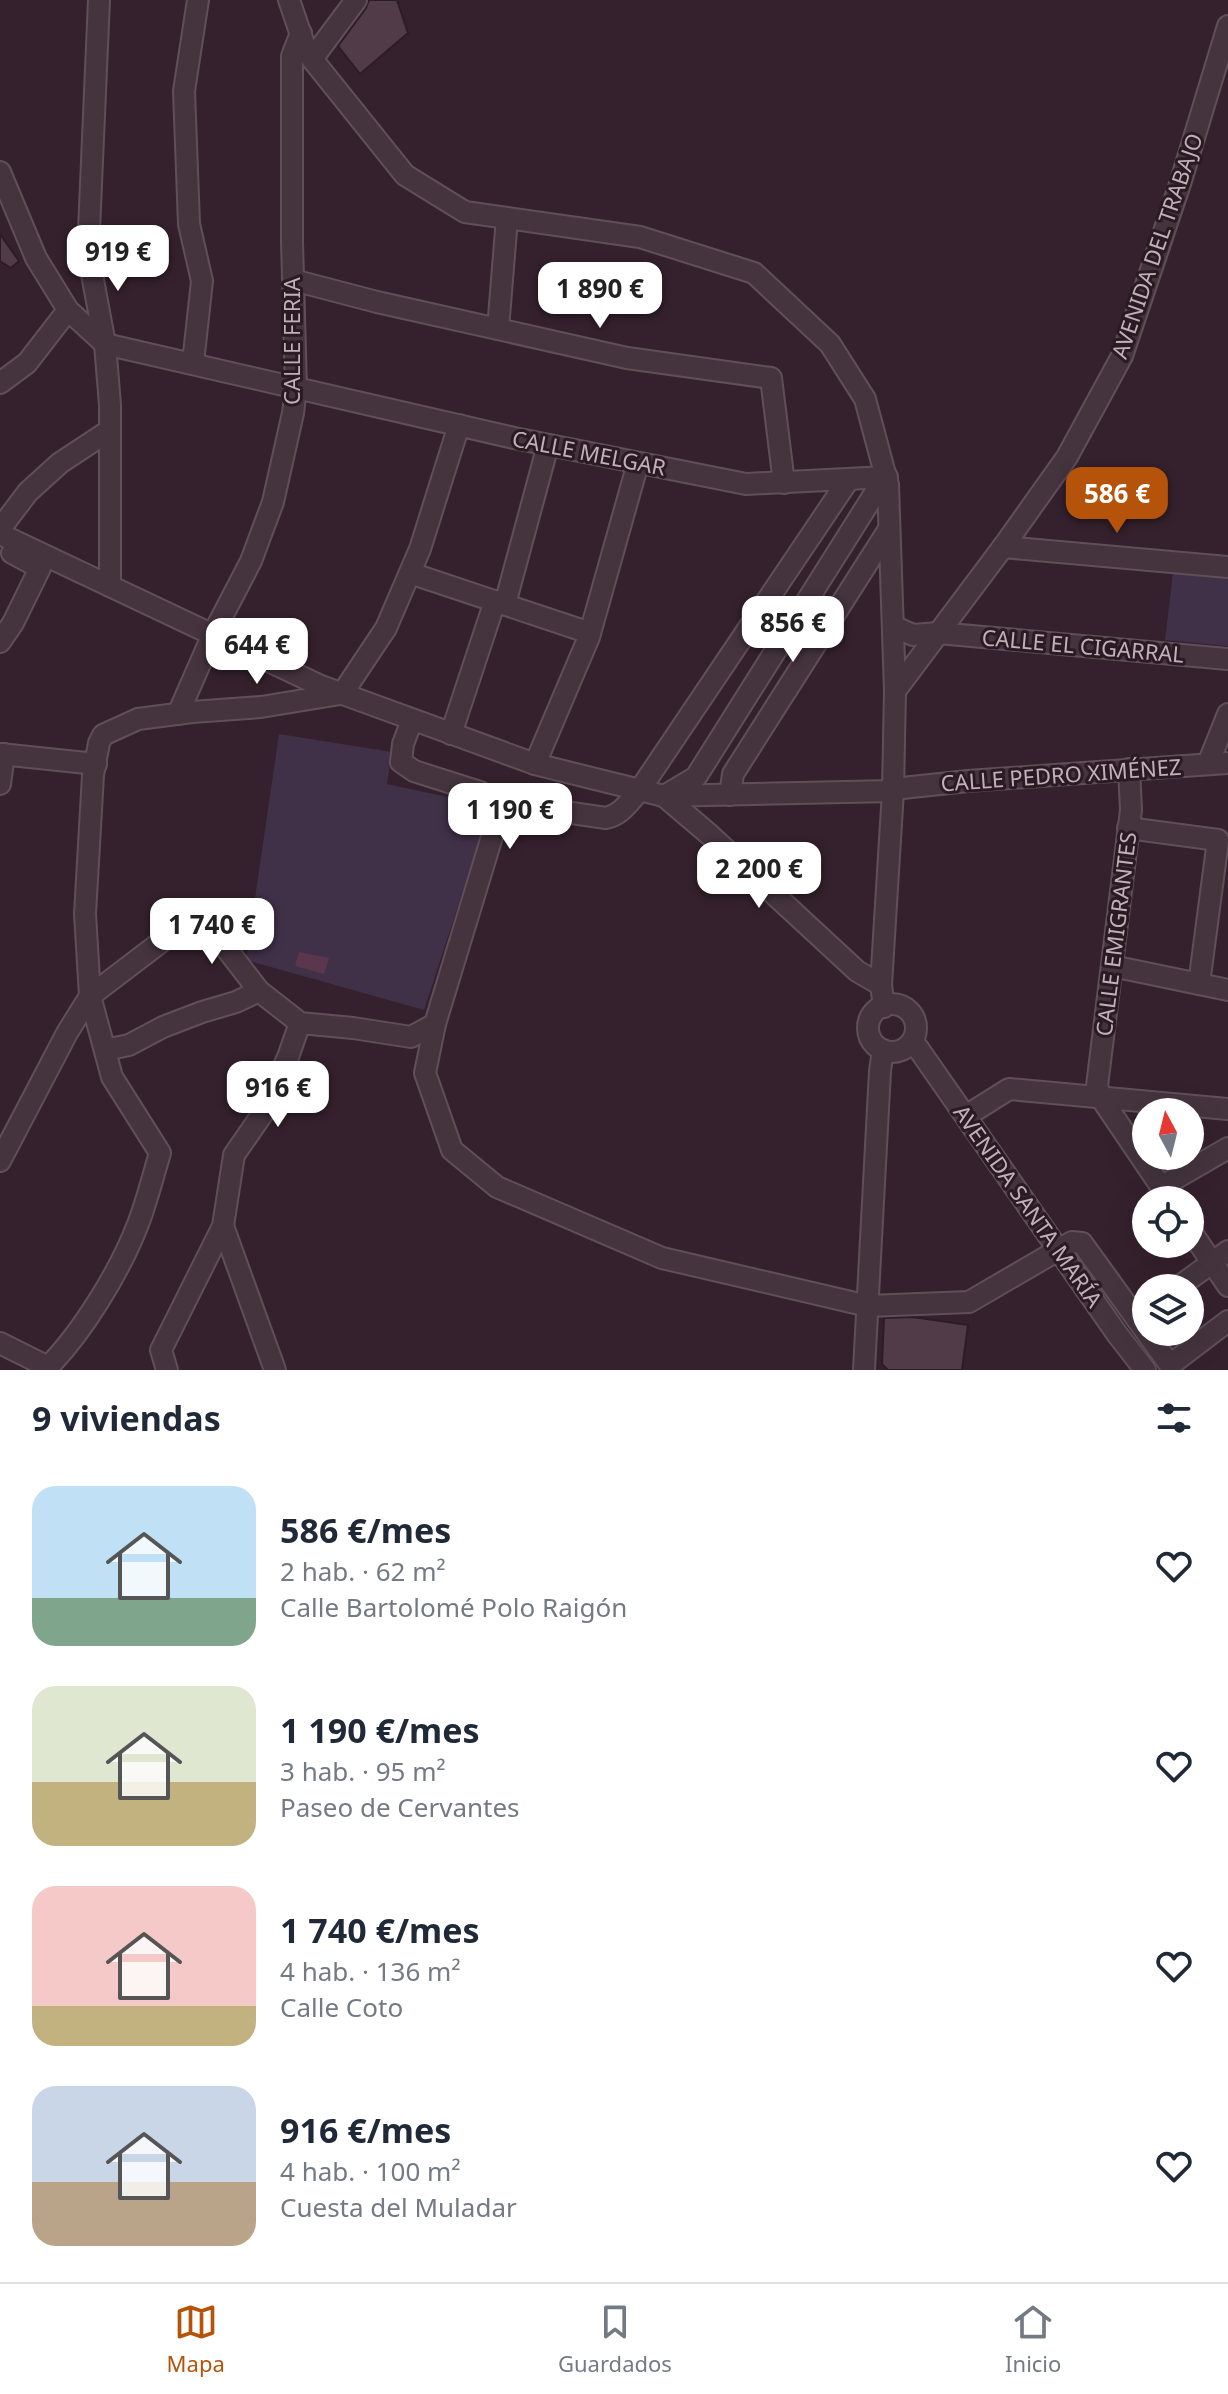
<!DOCTYPE html>
<html lang="es">
<meta charset="utf-8">
<style>
:root{--surface:#fff;--page:#f6f6f7;--text:#1f2937;--muted:#747a83;--line:#e0e1e3;--accent:#b45309}
body{margin:0;font-family:"Noto Sans",sans-serif;background:var(--page);color:var(--text);height:100vh;display:flex;flex-direction:column;font-size:30px;white-space:nowrap}
*{box-sizing:border-box;margin:0}
p{font-size:26px;color:var(--muted)}
.icon{flex:none;width:44px;height:44px;fill:none;stroke:currentColor;stroke-width:2;stroke-linecap:round;stroke-linejoin:round}
.map{position:relative;height:1370px;overflow:hidden}
.side{display:flex;flex-direction:column;background:var(--surface);flex:1}
.side>*{flex:none}
.needle{width:52px;rotate:353deg}
.controls{position:absolute;left:1132px;top:1098px;display:grid;gap:16px}
.controls a{display:grid;place-items:center;width:72px;height:72px;border-radius:50%;background:var(--surface);box-shadow:0 8px 32px #0002;font-size:40px}
.price{position:absolute;translate:-50% -68px;padding:0 18px;border-radius:16px;background:#fff;color:#222;font-size:26px;line-height:52px;filter:drop-shadow(0 2px 4px #0008)}
.price::after{content:'';position:absolute;left:50%;top:48px;width:24px;height:18px;margin-left:-12px;background:inherit;clip-path:polygon(0 0,100% 0,50% 100%)}
.price.on{background:var(--accent);color:#fff}
ul{padding:0;list-style:none}
li{display:flex;align-items:center;gap:24px;height:200px;padding:0 32px}
li span{display:grid;place-items:center;flex:none;width:224px;height:160px;border-radius:24px;color:#555}
li>.icon{margin-inline-start:auto}
span .icon{width:96px;height:96px;fill:#fffc;stroke-width:1}
li b{font-size:34px}
h2{display:flex;justify-content:space-between;align-items:center;height:96px;padding:0 32px;font-size:34px}
.tab-bar{display:flex;justify-content:space-around;align-items:center;height:112px;border-top:2px solid var(--line);background:var(--surface);font-size:22px;color:var(--muted)}
.tab-bar a{display:grid;justify-items:center;gap:4px}
.tab-bar .on{color:var(--accent)}
.map>svg:first-child{display:block}
</style>
<div class="map">
<svg width="1228" height="1370" viewBox="0 0 1228 1370">
<rect width="100%" height="100%" fill="#35212d"/>
<g fill="#403148">
<polygon points="1173,573 1228,578 1228,646 1165,640"/>
<polygon points="279,734 392,752 387,784 475,803 482,813 484,826 424,1010 246,960"/>
</g>
<polygon fill="#5c364d" points="299,952 329,958 324,974 295,966"/>
<g fill="#523b49" stroke="#2c1c25" stroke-width="2">
<polygon points="369,0 397,0 408,33 360,74 338,46 366,8"/>
<polygon points="0,234 19,261 11,268 0,261"/>
<polygon points="913,1317 968,1325 962,1370 888,1370 882,1364 884,1318"/>
</g>
<g fill="none" stroke-linecap="round" stroke-linejoin="round">
<g stroke="#604f59" stroke-width="24">
<g id="minor">
<polyline points="99,0 88,253 105,344 110,405 110,586"/>
<polyline points="289,0 304,44 312,59 405,175 465,212 640,237 754,273 830,344 865,399 888,485 895,691 893,791 881,985 884,1007"/>
<polyline points="312,59 356,0"/>
<polyline points="0,172 36,258 68,310 105,344 514,438 746,484 887,477"/>
<polyline points="293,280 377,302 627,358 771,378 784,483"/>
<polyline points="498,329 507,218"/>
<polyline points="193,363 202,281 189,224 184,91 198,0"/>
<polyline points="0,383 27,363 68,310"/>
<polyline points="0,529 28,492 60,463 110,430"/>
<polyline points="0,534 321,686 535,764 664,796 893,791"/>
<polyline points="1003,547 1228,567"/>
<polyline points="410,573 590,633"/>
<polyline points="505,604 548,445"/>
<polyline points="893,626 913,635 938,633 1228,659"/>
<polyline points="0,642 13,623 40,568 12,553"/>
<polyline points="895,691 1003,547 1067,457 1122,356 1180,184 1228,26"/>
<polyline points="342,694 386,628 420,549 459,425"/>
<polyline points="178,714 213,634 251,561 273,502 293,413 296,388 292,242 292,56 301,33"/>
<polyline points="412,720 403,744 401,762 414,771 480,792 496,802 498,817 435,1024 425,1073 452,1150 497,1187 662,1258 868,1306 969,1302 1072,1242 1082,1243 1170,1365 1228,1321"/>
<polyline points="451,734 495,601"/>
<polyline points="0,754 96,764"/>
<polyline points="535,764 589,637 638,463"/>
<polyline points="1208,764 1228,714"/>
<polyline points="1129,769 1131,810 1097,1086 1101,1098 1170,1200"/>
<polyline points="0,784 4,754"/>
<polyline points="893,789 968,781 1228,763"/>
<polyline points="730,795 733,774 889,529"/>
<polyline points="664,796 696,777 875,493 888,485"/>
<polyline points="664,796 710,835 857,971 881,985"/>
<path d="M496,802L606,818C621,815 629,802 639,791L849,479"/>
<polyline points="1128,828 1218,840 1199,984"/>
<polyline points="1112,966 1228,990"/>
<circle cx="892" cy="1028" r="24"/>
<polyline points="913,1041 1117,1334 1145,1370"/>
<polyline points="105,1050 129,1045 163,1027 202,1012 236,1002 259,991"/>
<polyline points="966,1116 1009,1089 1228,1109"/>
<polyline points="0,1161 67,1033 90,996 199,913 259,991 300,1023 353,1028 411,1037 435,1024"/>
<polyline points="1161,1187 1228,1148"/>
<polyline points="223,1226 275,1370"/>
<polyline points="1190,1230 1228,1286"/>
<polyline points="1177,1288 1228,1251"/>
<polyline points="0,1343 48,1367"/>
<path d="M45,1370C81,1335 120,1271 138,1224C147,1201 153,1176 160,1153L112,1077L90,996L85,914L93,775L99,743L103,735L138,719L192,712L261,707L340,694"/>
<polyline points="167,1370 161,1350 223,1226 234,1155 263,1113 288,1057 300,1023"/>
<polyline points="864,1370 880,1071 883,1050"/>
</g>
</g>
<use href="#minor" stroke="#45343e" stroke-width="20"/>
</g>
<g text-anchor="middle" stroke-width="6" stroke-linejoin="round" paint-order="stroke">
<g font-size="22" fill="#c2afb9" stroke="#2a1a23">
<text transform="translate(1157 246) rotate(-71)" y="8">AVENIDA DEL TRABAJO</text>
<text transform="translate(292 341) rotate(-90)" y="8">CALLE FERIA</text>
<text transform="translate(589 453) rotate(11)" y="8">CALLE MELGAR</text>
<text transform="translate(1083 646) rotate(5)" y="8">CALLE EL CIGARRAL</text>
<text transform="translate(1061 775) rotate(-4)" y="8">CALLE PEDRO XIMÉNEZ</text>
<text transform="translate(1116 934) rotate(-83)" y="8">CALLE EMIGRANTES</text>
<text transform="translate(1028 1206) rotate(55)" y="8">AVENIDA SANTA MARÍA</text>
</g>
</g>
</svg>
<div class="controls">
<a><svg class="needle" viewBox="-14 -14 28 28"><path d="M0-13l5 13h-10z" fill="#e53935"/><path d="M0 13l5-13h-10z" fill="#747a83"/></svg></a>
<a><svg class="icon" aria-label="locate" viewBox="0 0 24 24"><circle cx="12" cy="12" r="6"/><path d="M12 2v4M12 18v4M2 12h4M18 12h4"/></svg></a>
<a><svg class="icon" aria-label="layers" viewBox="0 0 24 24"><path d="M12 4l9 5-9 5-9-5zM3 14l9 5 9-5"/></svg></a>
</div>
<b class="price" style="left:118px;top:293px">919 €</b>
<b class="price" style="left:600px;top:330px">1 890 €</b>
<b class="price on" style="left:1117px;top:535px">586 €</b>
<b class="price" style="left:793px;top:664px">856 €</b>
<b class="price" style="left:257px;top:686px">644 €</b>
<b class="price" style="left:510px;top:851px">1 190 €</b>
<b class="price" style="left:759px;top:910px">2 200 €</b>
<b class="price" style="left:212px;top:966px">1 740 €</b>
<b class="price" style="left:278px;top:1129px">916 €</b>
</div>
<section class="side">
<h2>9 viviendas<svg class="icon" aria-label="filters" viewBox="0 0 24 24"><path d="M4 7h16M4 17h16"/><circle cx="9" cy="7" r="2"/><circle cx="15" cy="17" r="2"/></svg></h2>
<ul>
<li><span style="background:linear-gradient(#bfe0f5 70%,#7fa58c 0)"><svg class="icon" aria-label="home" viewBox="0 0 24 24"><path d="M3 11l9-7 9 7M6 9v11h12V9"/></svg></span><div><b>586 €/mes</b><p>2 hab. · 62 m²</p><p>Calle Bartolomé Polo Raigón</p></div><svg class="icon" aria-label="heart" viewBox="0 0 24 24"><path d="M12 20l-8-8c-3-5 5-10 8-4 3-6 11-1 8 4z"/></svg></li>
<li><span style="background:linear-gradient(#dfe7d0 60%,#c2b280 0)"><svg class="icon" aria-label="home" viewBox="0 0 24 24"><path d="M3 11l9-7 9 7M6 9v11h12V9"/></svg></span><div><b>1 190 €/mes</b><p>3 hab. · 95 m²</p><p>Paseo de Cervantes</p></div><svg class="icon" aria-label="heart" viewBox="0 0 24 24"><path d="M12 20l-8-8c-3-5 5-10 8-4 3-6 11-1 8 4z"/></svg></li>
<li><span style="background:linear-gradient(#f6c9c9 75%,#c2b280 0)"><svg class="icon" aria-label="home" viewBox="0 0 24 24"><path d="M3 11l9-7 9 7M6 9v11h12V9"/></svg></span><div><b>1 740 €/mes</b><p>4 hab. · 136 m²</p><p>Calle Coto</p></div><svg class="icon" aria-label="heart" viewBox="0 0 24 24"><path d="M12 20l-8-8c-3-5 5-10 8-4 3-6 11-1 8 4z"/></svg></li>
<li><span style="background:linear-gradient(#c9d6e8 60%,#b9a48a 0)"><svg class="icon" aria-label="home" viewBox="0 0 24 24"><path d="M3 11l9-7 9 7M6 9v11h12V9"/></svg></span><div><b>916 €/mes</b><p>4 hab. · 100 m²</p><p>Cuesta del Muladar</p></div><svg class="icon" aria-label="heart" viewBox="0 0 24 24"><path d="M12 20l-8-8c-3-5 5-10 8-4 3-6 11-1 8 4z"/></svg></li>
</ul>
</section>
<nav class="tab-bar">
<a class="on"><svg class="icon" aria-label="map" viewBox="0 0 24 24"><path d="M3 6l6-2 6 2 6-2v14l-6 2-6-2-6 2zM9 4v14M15 6v14"/></svg>Mapa</a>
<a><svg class="icon" aria-label="saved" viewBox="0 0 24 24"><path d="M7 4h10v16l-5-4-5 4z"/></svg>Guardados</a>
<a><svg class="icon" aria-label="home" viewBox="0 0 24 24"><path d="M3 11l9-7 9 7M6 9v11h12V9"/></svg>Inicio</a>
</nav>
